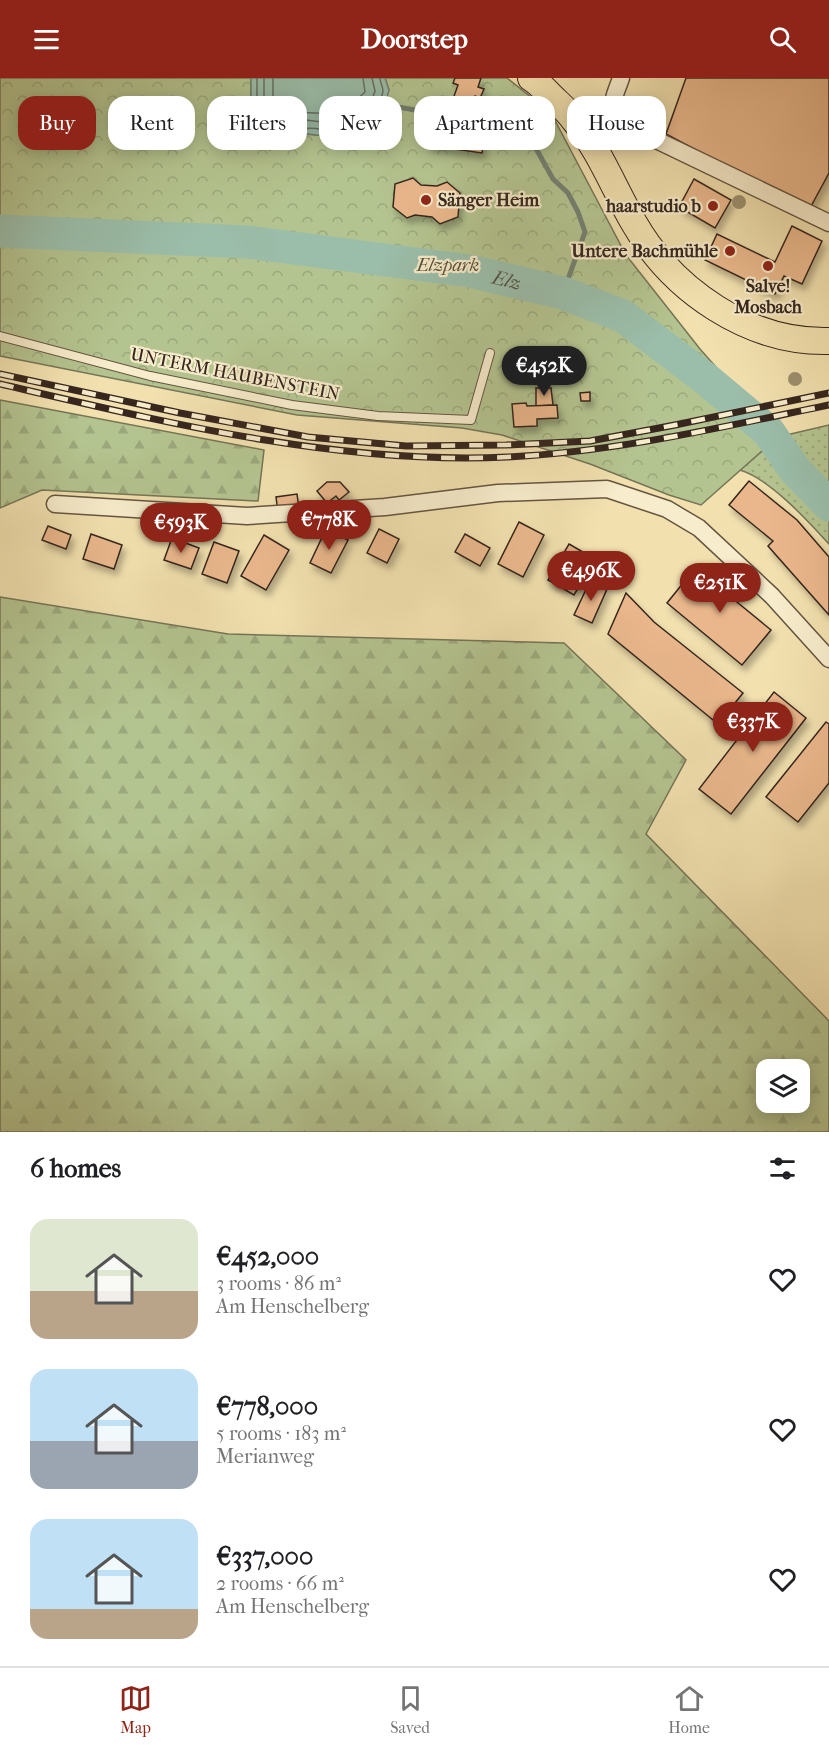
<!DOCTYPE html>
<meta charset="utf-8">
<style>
:root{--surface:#fff;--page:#f6f6f6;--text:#202124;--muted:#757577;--line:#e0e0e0;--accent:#8f2418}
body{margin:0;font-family:"IM FELL French Canon",serif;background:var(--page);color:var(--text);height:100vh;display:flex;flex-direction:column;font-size:22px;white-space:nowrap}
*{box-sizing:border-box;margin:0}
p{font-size:20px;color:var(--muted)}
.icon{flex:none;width:33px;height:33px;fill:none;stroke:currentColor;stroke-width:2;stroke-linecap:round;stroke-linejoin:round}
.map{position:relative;height:1054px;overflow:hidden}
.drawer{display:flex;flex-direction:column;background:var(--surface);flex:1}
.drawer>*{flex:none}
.guide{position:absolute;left:18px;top:18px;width:794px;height:54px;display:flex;gap:12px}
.buttons{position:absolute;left:756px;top:981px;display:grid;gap:12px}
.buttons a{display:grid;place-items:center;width:54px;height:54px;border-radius:12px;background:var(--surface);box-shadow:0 3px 15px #0003;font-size:30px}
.price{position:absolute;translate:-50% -51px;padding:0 14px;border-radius:21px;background:var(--accent);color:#fff;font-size:20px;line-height:39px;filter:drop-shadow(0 2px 3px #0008)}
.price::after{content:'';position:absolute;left:50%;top:36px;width:18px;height:14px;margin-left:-9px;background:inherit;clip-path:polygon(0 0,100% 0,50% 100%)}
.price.active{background:#222;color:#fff}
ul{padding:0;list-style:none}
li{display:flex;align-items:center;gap:18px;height:150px;padding:0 30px}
li span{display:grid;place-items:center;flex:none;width:168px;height:120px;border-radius:18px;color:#555}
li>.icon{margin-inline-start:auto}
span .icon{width:72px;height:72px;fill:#fffc;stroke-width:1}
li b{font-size:26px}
h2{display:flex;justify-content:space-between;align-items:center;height:72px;padding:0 30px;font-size:26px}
.chip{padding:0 21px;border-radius:18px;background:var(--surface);box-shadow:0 3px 15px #0003;font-size:21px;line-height:54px}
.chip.active{background:var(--accent);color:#fff}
header{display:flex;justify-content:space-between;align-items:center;height:78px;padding:0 30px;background:var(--accent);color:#fff;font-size:27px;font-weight:700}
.tab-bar{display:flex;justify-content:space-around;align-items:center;height:84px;border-top:2px solid var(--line);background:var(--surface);font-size:16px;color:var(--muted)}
.tab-bar a{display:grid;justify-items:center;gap:3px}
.tab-bar .active{color:var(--accent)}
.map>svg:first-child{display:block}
</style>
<header><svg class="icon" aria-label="menu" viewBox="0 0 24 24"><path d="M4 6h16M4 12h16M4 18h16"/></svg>Doorstep<svg class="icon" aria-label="search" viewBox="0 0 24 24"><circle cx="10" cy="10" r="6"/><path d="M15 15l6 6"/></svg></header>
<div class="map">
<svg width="829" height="1054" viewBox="0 0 829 1054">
<defs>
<pattern id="grass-dots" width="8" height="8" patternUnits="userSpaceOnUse" patternTransform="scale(1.5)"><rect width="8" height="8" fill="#b4c490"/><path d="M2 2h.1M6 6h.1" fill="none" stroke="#9ba87c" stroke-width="1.8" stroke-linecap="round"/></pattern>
<pattern id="forest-firs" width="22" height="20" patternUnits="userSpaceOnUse" patternTransform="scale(1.5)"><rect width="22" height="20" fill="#b4c490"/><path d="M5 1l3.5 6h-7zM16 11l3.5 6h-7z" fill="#9ba87c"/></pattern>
<pattern id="park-crowns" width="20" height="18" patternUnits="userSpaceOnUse" patternTransform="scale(1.5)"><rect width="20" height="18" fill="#b4c490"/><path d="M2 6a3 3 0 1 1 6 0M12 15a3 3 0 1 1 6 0" fill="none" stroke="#9ba87c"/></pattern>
<filter id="shadow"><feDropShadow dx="3.5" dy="6" stdDeviation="3" flood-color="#0004"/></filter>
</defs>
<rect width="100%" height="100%" fill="#f2e1af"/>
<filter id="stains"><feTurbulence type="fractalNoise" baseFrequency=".00333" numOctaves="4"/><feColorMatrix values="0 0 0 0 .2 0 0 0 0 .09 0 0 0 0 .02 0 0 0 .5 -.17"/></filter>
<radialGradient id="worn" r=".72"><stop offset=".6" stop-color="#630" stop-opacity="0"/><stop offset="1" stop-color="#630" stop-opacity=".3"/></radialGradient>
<path fill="url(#grass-dots)" stroke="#757557" stroke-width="1.5" d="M829,347V466C808,443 770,401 740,392L778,359Z"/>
<g fill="url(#forest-firs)" stroke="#757557" stroke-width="1.5" fill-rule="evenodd">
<polygon points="0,322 264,372 258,423 42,412 0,430"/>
<path d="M0,519L228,556L564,565L686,682L646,756L829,943V1054H0ZM766,992H800V1024H766Z"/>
</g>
<path fill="url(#park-crowns)" stroke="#757557" stroke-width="1.5" d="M0,0H251V63L282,67C305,52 314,56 340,60L389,12L385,0H507L551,35L626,177L700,271L778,359L701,427L669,417L590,386L502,357L462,350L297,337L0,278Z"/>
<polygon fill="#9bbeaa" stroke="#738172" stroke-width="1.5" points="251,0 385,0 389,12 385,27 354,55 340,60 308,56 295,59 282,67 270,72 251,63"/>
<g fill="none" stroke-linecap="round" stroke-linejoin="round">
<g stroke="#687264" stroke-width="1.5">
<path d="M257,0V58L270,65C282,61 291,53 304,51C316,48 328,55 340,53C352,51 382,26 383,13C383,9 380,4 380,0"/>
<polyline points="264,0 264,53 270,57 290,46 306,42 338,46 347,43 373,19 375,13 372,0"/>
<path d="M273,0V41L276,43C299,32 313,34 337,37L342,35L365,14L363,0"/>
</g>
<polyline stroke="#738172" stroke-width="5" points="380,26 427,34 487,35 510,43 529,58 553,101 568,115 578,134 585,154 563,215"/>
<path stroke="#9bbeaa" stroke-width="33" id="s1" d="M0,153L247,164L470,193L563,215L623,238L706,301L768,353L795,392L829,427"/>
</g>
<g fill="#e9b78b" stroke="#36261e" stroke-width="1.5" filter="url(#shadow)">
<polygon points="455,0 481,0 478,9 484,11 480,20 475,18 471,31 452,24 458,7 453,5"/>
<polygon points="686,0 829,0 829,95 810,130 713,81 666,56"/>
<polygon points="430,44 485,51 482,75 427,67"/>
<polygon points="413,100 421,107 437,108 447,104 460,115 458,139 440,146 432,139 415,137 407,140 393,129 395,106"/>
<polygon points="694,101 731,122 715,150 679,129"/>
<polygon points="792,148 822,163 802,206 784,198 775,216 705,182 717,156 775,184"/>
<polygon points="536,310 551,310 553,327 536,328"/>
<polygon points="590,314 590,323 581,323 580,315"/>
<polygon points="526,325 527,328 557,327 558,340 537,341 537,348 514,349 512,326"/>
<polygon points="749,403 797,442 829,479 829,537 768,468 773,463 729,427"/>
<polygon points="327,404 340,404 349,414 339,422 336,418 327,425 317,413"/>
<polygon points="297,416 299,431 278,434 276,419"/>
<polygon points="519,444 544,457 523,499 498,486"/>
<polygon points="48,448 71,457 66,471 42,462"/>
<polygon points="326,451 348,462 331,495 310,485"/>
<polygon points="379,451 399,461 387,485 367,475"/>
<polygon points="91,456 122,467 114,491 83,481"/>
<polygon points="465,456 490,470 480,488 455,474"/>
<polygon points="264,457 289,472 266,512 241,498"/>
<polygon points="172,460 199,470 191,491 164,482"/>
<polygon points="214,464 239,473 227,505 202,496"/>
<polygon points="569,466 595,481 574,517 548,502"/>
<polygon points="716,489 741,510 732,520 771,552 742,587 667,525 688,499 692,502 700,497 708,500"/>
<polygon points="590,503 607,511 592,545 574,537"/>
<polygon points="626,515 654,544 743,615 718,646 608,556"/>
<polygon points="774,614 806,640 731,736 699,711"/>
<polygon points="826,644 829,646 829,705 798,744 766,719"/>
</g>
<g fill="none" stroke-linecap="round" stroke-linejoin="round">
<g stroke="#655542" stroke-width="10">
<polyline id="lane" points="0,258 150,298 292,327 378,338 471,342 490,275"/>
</g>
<g stroke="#655542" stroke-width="19">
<g id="street">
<path d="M621,0C614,21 608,24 621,45L829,145"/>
<polyline points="55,426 247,438 385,429 498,415 607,411 667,431 699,450 772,518 829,581"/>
</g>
</g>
<g stroke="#36261e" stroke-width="28">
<path id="primary" d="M531,0C539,5 545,12 552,19C559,26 568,33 574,42C600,72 614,111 634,145C673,213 749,265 829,263"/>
</g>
<use href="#lane" stroke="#f7eccb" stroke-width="8"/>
<use href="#street" stroke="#f7eccb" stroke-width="16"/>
<use href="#primary" stroke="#f2e1af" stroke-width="26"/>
<g stroke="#36261e" stroke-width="7">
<g id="rail">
<polyline points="0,296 180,335 308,359 406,368 506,367 590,363 675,347 829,315"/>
<path d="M0,306C164,344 337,387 507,379C616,374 722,349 829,327"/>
</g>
</g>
<use href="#rail" stroke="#f7eccb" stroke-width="4.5" stroke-dasharray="14" stroke-linecap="butt"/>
</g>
<g fill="#9c906f">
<circle cx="739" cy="124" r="7"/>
<circle cx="795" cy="301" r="7"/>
</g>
<g fill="#8f2418" stroke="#f7eccb" stroke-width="2">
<circle cx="426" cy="122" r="6"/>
<circle cx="713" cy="128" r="6"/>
<circle cx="730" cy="173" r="6"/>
<circle cx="768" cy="188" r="6"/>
</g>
<g text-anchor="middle" stroke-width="4.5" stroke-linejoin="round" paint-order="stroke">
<g font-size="18" font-weight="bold" fill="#36261e" stroke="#f7eccb" text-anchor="end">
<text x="438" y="128" text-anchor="start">Sänger Heim</text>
<text x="701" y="134">haarstudio b</text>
<text x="718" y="179">Untere Bachmühle</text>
<text x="768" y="214" text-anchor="middle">Salve!<tspan x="768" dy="21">Mosbach</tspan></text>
</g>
<g font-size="18" font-style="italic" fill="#564e3a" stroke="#f7eccb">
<text x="448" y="193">Elzpark</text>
</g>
<g font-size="18" fill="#36261e" stroke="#f7eccb">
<text transform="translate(235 296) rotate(11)" y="6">UNTERM HAUBENSTEIN</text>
</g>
<g font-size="20" font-style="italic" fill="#545448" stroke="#f7eccb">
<text dy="7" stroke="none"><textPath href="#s1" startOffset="510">Elz</textPath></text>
</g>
</g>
<rect width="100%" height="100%" filter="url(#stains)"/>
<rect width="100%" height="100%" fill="url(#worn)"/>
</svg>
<div class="buttons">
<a><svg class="icon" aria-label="layers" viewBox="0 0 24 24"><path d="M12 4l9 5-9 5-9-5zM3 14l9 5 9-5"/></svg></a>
</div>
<b class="price active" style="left:544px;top:319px">€452K</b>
<b class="price" style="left:329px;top:473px">€778K</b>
<b class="price" style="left:181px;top:476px">€593K</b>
<b class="price" style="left:591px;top:524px">€496K</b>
<b class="price" style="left:720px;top:536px">€251K</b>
<b class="price" style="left:753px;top:675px">€337K</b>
<div class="guide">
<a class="chip active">Buy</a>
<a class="chip">Rent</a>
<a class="chip">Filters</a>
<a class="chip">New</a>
<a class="chip">Apartment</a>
<a class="chip">House</a>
</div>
</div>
<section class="drawer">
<h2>6 homes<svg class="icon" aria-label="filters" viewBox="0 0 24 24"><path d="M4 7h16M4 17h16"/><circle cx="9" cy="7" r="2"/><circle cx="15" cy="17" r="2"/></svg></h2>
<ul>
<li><span style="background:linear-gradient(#dfe7d0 60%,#b9a48a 0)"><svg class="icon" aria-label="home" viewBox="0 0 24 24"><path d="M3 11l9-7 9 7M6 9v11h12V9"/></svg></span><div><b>€452,000</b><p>3 rooms · 86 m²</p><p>Am Henschelberg</p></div><svg class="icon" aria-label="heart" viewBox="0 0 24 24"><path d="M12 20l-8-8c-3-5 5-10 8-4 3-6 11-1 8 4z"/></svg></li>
<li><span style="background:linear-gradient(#bfe0f5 60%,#9aa5b1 0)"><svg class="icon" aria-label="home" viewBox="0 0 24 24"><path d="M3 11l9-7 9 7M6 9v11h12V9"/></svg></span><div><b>€778,000</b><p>5 rooms · 183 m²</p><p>Merianweg</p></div><svg class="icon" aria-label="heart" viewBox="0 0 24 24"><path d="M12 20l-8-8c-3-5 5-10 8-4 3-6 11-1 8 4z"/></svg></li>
<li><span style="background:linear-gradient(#bfe0f5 75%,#b9a48a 0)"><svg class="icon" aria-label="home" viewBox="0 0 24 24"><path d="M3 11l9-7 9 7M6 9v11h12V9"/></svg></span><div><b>€337,000</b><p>2 rooms · 66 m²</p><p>Am Henschelberg</p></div><svg class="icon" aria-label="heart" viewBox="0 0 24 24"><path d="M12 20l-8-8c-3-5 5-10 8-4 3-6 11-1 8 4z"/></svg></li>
</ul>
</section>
<nav class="tab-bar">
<a class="active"><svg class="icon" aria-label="map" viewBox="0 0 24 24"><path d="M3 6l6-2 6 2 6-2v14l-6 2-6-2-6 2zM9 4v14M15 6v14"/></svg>Map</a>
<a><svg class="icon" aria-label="saved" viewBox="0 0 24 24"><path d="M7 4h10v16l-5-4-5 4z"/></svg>Saved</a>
<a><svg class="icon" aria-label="home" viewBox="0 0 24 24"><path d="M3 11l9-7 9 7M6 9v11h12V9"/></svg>Home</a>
</nav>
